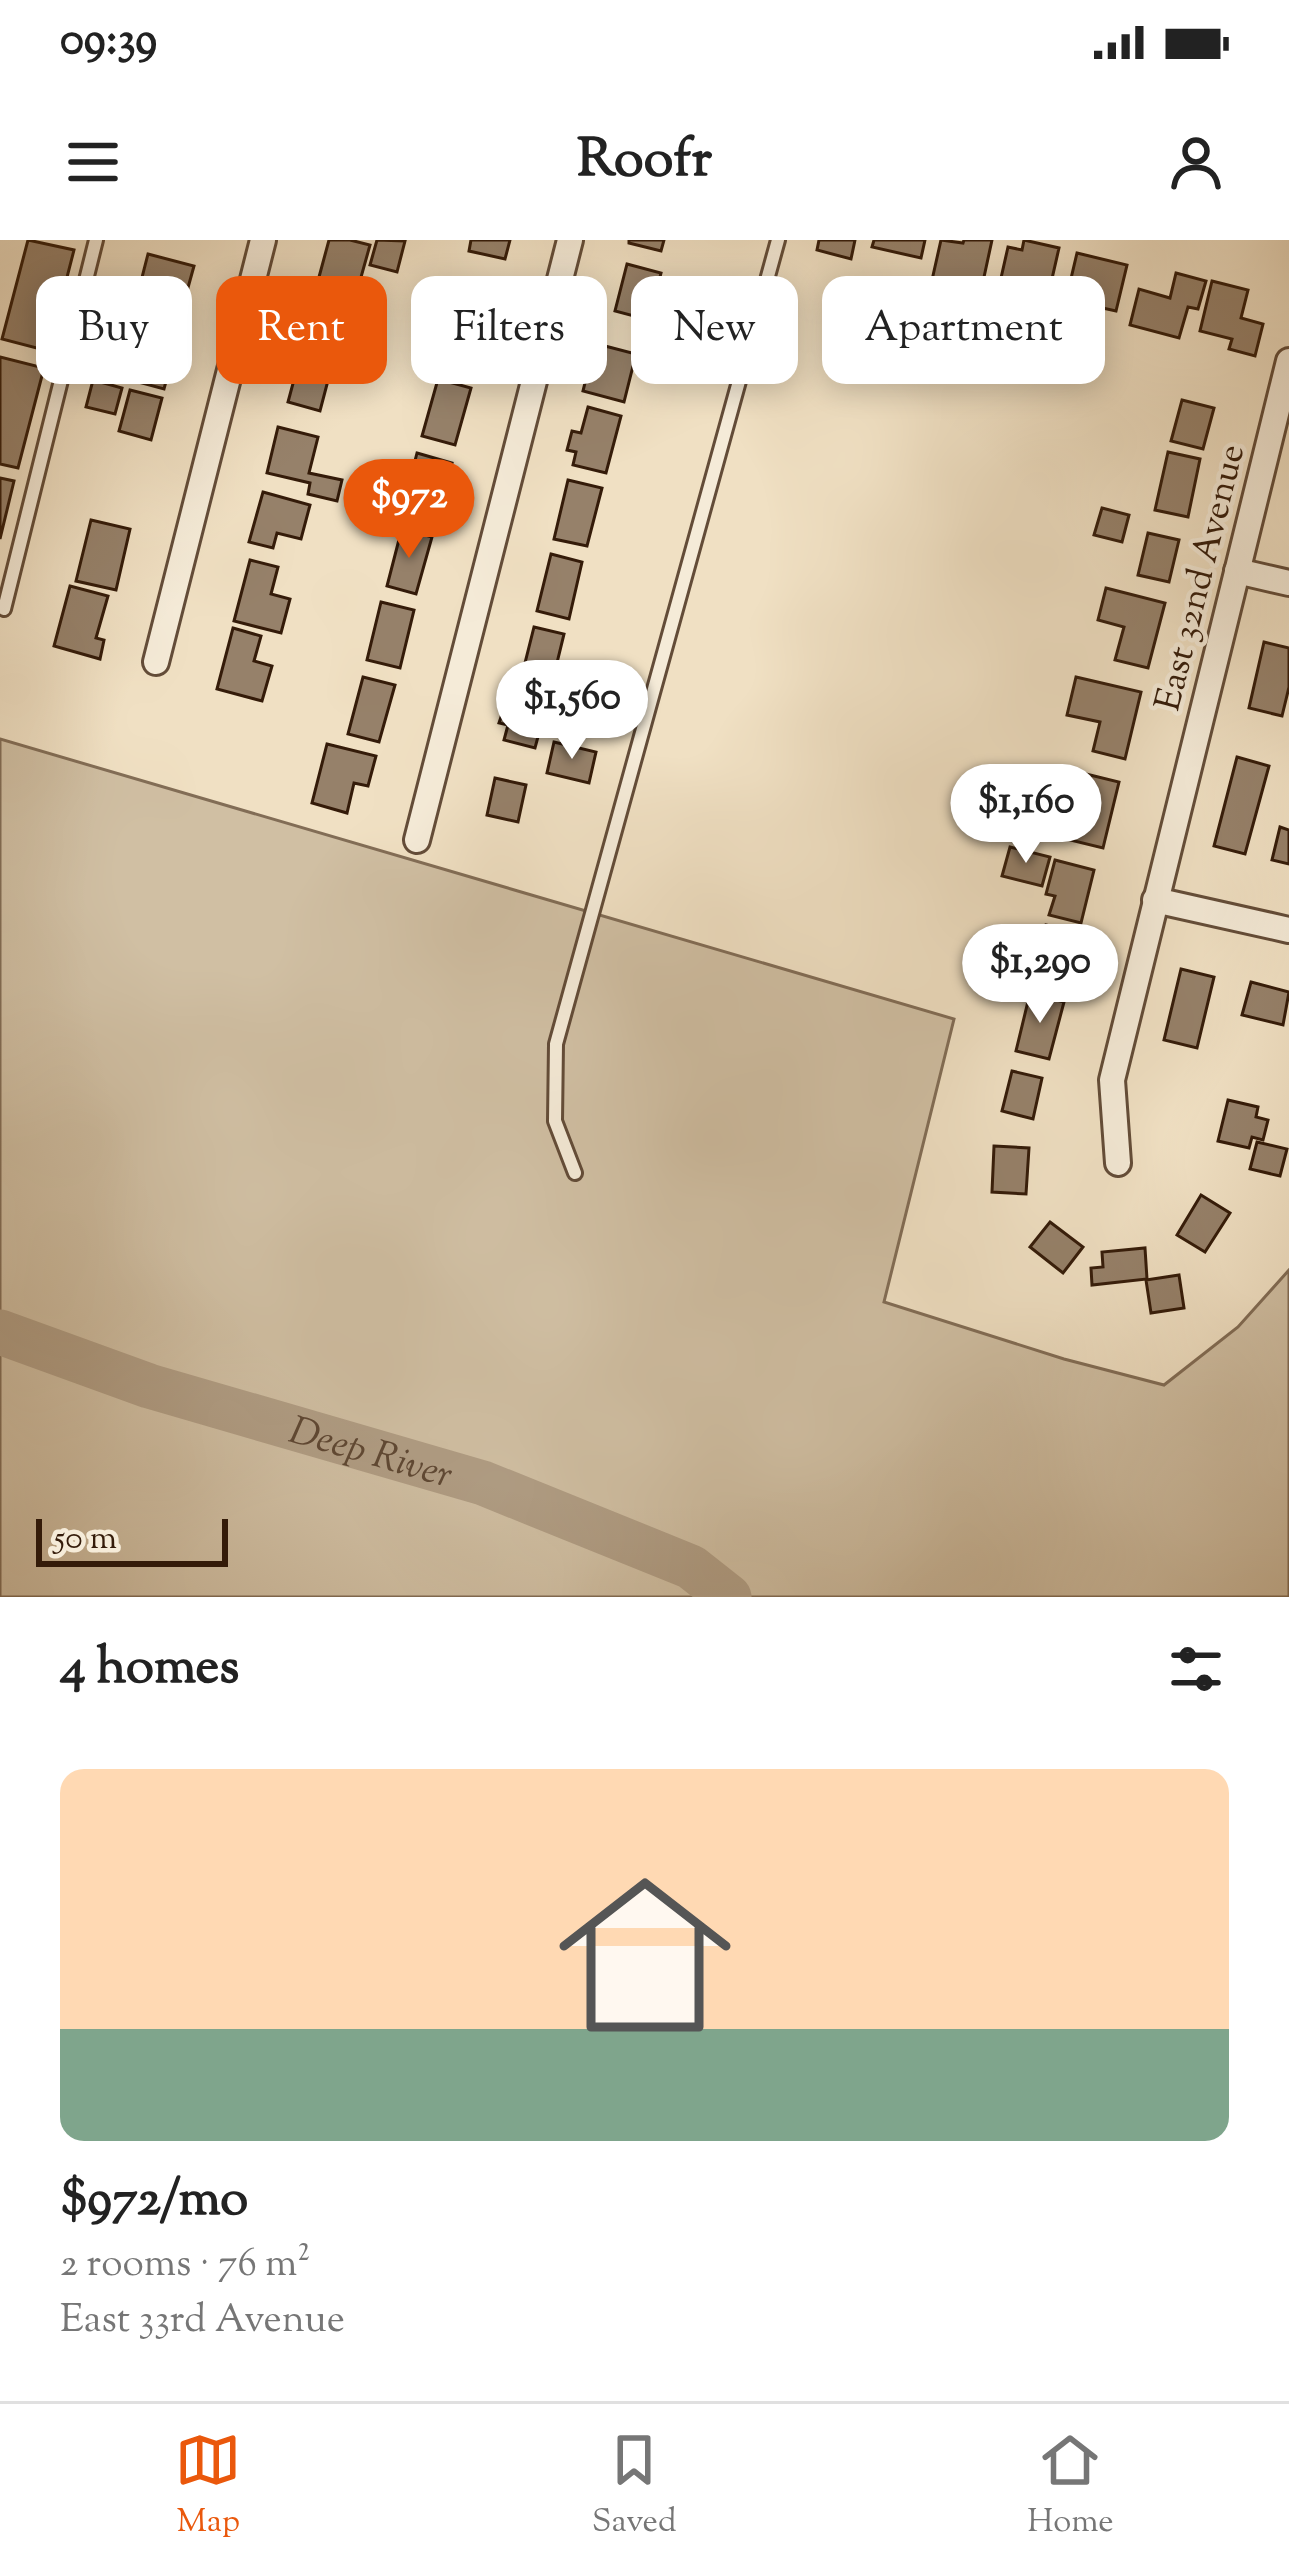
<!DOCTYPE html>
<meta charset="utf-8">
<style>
:root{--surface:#fff;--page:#f2f2f2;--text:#222;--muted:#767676;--line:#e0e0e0;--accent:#ea580c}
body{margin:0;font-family:"Sorts Mill Goudy",serif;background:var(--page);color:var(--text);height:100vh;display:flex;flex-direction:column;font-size:45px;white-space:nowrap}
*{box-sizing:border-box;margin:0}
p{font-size:39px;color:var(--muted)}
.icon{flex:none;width:66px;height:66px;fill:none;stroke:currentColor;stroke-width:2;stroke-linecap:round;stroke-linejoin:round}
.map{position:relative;height:1357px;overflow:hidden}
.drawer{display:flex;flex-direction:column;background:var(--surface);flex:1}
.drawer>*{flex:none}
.top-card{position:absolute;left:36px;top:36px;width:1218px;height:108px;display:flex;gap:24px}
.scale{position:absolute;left:36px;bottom:30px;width:192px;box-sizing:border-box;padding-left:12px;border:6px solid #341b09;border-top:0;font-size:33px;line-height:42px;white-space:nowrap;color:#341b09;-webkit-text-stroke:9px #f5ebd8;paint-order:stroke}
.price{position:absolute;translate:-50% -102px;padding:0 27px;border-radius:42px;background:#fff;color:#222;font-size:39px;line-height:78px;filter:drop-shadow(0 3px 6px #0008)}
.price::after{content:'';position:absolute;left:50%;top:72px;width:36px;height:27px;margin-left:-18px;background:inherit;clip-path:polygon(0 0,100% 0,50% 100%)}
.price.current{background:var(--accent);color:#fff}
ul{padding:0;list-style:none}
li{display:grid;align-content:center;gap:24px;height:636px;padding:0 60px}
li+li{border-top:3px solid var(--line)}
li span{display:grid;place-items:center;height:372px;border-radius:24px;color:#555}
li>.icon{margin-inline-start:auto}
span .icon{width:216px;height:216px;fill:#fffc;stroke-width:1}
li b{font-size:51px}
h2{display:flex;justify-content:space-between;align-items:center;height:144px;padding:0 60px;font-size:51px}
.chip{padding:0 42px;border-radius:24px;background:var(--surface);box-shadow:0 6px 30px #0003;font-size:42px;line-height:108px}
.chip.current{background:var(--accent);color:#fff}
.status{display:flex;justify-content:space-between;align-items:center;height:84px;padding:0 60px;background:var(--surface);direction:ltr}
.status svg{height:33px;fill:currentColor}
header{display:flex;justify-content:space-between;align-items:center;height:156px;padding:0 60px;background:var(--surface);font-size:54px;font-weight:800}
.menu{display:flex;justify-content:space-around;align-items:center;height:168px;border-top:3px solid var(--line);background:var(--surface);font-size:33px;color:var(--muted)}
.menu a{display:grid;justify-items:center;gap:6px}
.menu .current{color:var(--accent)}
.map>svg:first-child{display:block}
</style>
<div class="status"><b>09:39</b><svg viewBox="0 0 49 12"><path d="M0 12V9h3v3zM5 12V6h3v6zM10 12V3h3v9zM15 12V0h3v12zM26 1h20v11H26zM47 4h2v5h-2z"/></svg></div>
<header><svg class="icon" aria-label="menu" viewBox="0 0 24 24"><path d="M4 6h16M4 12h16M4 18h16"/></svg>Roofr<svg class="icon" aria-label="person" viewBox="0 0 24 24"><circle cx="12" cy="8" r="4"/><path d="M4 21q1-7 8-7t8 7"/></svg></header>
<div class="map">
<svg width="1289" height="1357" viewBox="0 0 1289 1357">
<rect width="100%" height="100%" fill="#f0e0c3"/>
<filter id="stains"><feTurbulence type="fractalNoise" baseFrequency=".00167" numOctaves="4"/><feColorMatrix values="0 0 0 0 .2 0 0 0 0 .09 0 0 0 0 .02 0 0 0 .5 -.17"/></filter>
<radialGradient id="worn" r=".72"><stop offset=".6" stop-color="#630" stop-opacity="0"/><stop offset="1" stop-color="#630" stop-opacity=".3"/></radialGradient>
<polygon fill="#d0bfa3" stroke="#826d56" stroke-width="3" points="0,499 954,779 884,1062 1064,1119 1164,1145 1238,1087 1289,1030 1289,1357 0,1357"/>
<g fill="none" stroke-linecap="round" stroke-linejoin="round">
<path stroke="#b09d84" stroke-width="45" id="s1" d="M0,1092L149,1146L483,1243L691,1327L729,1357"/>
</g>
<g fill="#96816a" stroke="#341b09" stroke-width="3">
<polygon points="28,0 74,10 48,111 2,99"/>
<polygon points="329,0 350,0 370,5 358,48 319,37"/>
<polygon points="377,0 405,1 397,32 370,25"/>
<polygon points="471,0 510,0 505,19 469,11"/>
<polygon points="629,0 664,0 661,11 629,3"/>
<polygon points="819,0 855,0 851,19 817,10"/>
<polygon points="874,0 925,0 921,18 872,7"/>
<polygon points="941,0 963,3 964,0 992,0 981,51 932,40"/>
<polygon points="1024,0 1059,8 1046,65 1012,57 1015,41 1001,38 1008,7 1022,10"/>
<polygon points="1077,13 1127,25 1116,71 1080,63 1083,50 1069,47"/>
<polygon points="148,14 194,26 181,73 136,61"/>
<polygon points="627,24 661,33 649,80 615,71"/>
<polygon points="1176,33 1206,41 1198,69 1188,67 1179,98 1130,85 1139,49 1170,58"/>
<polygon points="1212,41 1248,50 1241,78 1263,84 1255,116 1229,109 1232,99 1200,91"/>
<polygon points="317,50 337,54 333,75 313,71"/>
<polygon points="457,64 489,71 476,130 443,123"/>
<polygon points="313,77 356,86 348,121 306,111"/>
<polygon points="145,80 180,90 164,149 127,139 131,126 118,122 126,92 141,96"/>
<polygon points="653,96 685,111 675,132 653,122 657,114 647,109"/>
<polygon points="605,106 636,114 624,162 583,151 592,115 602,118"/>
<polygon points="0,117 44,128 18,228 0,224"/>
<polygon points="299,121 331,129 320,171 288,162"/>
<polygon points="438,139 471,148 455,205 422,196"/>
<polygon points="93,140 122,148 115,174 86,167"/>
<polygon points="130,150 162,158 151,200 119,191"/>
<polygon points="1182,160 1214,168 1203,209 1171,201"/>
<polygon points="588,167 621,176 606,233 573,225 576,212 567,210 572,191 581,193"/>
<polygon points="278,187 318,197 309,233 342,240 337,261 308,254 310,243 267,233"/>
<polygon points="1168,212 1200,219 1188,277 1155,270"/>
<polygon points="417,213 452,223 437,279 419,274 425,252 408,248"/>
<polygon points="0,238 14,241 0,299"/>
<polygon points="568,240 602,248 587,306 554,299"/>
<polygon points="263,252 310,265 301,299 277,293 273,308 249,302"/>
<polygon points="1102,268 1129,275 1122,302 1094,295"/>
<polygon points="91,280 130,289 116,350 76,341"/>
<polygon points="402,288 432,297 416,354 387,346"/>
<polygon points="1148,293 1179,300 1169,342 1138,335"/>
<polygon points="551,314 582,322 569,379 537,371"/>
<polygon points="250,320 278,327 271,354 290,359 281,393 234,381"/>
<polygon points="70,346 108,356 96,398 104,400 100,419 54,406"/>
<polygon points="1106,348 1165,363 1148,428 1115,420 1124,387 1098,380"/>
<polygon points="381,362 414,370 400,428 367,420"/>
<polygon points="534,387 564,394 554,435 524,427"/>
<polygon points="233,388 261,396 254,421 272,426 262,461 217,449"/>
<polygon points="1264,402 1289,408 1289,447 1282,476 1249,468"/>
<polygon points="567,429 595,436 588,467 560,460"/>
<polygon points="363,437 395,445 379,502 348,494"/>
<polygon points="1076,437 1141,452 1125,519 1093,511 1100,482 1067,475"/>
<polygon points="516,459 546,467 535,508 504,500 508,485 499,483 503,471 512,473"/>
<polygon points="554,502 596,512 589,543 547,533"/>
<polygon points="327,504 376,516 368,546 354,543 347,573 312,563"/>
<polygon points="1237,517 1269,526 1245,614 1214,606"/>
<polygon points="1086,534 1119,542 1103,608 1070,600"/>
<polygon points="495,538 526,545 518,582 487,575"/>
<polygon points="1280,587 1289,590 1289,624 1272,620"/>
<polygon points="1010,607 1050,617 1042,646 1002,636"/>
<polygon points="1055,620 1094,630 1081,683 1049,675 1055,656 1046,654"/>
<polygon points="1046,685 1080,693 1066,751 1033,744 1036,731 1016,726 1018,717 1006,714 1012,687 1044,695"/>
<polygon points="1181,729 1214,737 1197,808 1164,800"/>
<polygon points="1251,742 1289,752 1283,785 1242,775"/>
<polygon points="1030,753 1064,762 1049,819 1016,811"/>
<polygon points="1012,831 1042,838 1033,879 1002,871"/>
<polygon points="1228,860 1258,867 1256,877 1268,880 1263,900 1252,897 1249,908 1218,901"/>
<polygon points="1257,902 1287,909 1280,936 1250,929"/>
<polygon points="994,906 1029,908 1026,954 992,952"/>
<polygon points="1201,955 1230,973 1205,1012 1177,995"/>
<polygon points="1050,982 1083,1007 1063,1033 1030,1007"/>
<polygon points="1145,1008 1147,1039 1092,1045 1091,1028 1103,1027 1102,1012"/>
<polygon points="1179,1035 1184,1068 1151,1073 1146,1040"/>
</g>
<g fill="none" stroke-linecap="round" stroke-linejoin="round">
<g stroke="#634c38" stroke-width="18">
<g id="lane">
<polyline points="4,369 96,0"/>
<polyline points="575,933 555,881 556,804 778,0"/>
</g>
</g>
<g stroke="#634c38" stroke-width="30">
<g id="street">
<polyline points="1237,331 1289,343"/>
<polyline points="156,422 263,0"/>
<polyline points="417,600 570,0"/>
<polyline points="1155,660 1289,690"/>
<polyline points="1118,923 1112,840 1289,121"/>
</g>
</g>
<use href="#lane" stroke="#f5ebd8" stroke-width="12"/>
<use href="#street" stroke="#f5ebd8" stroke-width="24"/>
</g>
<g text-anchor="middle" stroke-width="9" stroke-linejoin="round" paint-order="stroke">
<g font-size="36" fill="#341b09" stroke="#f5ebd8">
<text transform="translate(1198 337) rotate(-76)" y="13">East 32nd Avenue</text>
</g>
<g font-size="39" font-style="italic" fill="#5f4834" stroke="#f5ebd8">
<text dy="14" stroke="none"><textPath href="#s1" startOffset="390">Deep River</textPath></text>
</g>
</g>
<rect width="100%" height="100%" filter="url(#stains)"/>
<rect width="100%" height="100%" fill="url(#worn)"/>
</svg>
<div class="scale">50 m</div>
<b class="price current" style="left:409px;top:321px">$972</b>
<b class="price" style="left:572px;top:522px">$1,560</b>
<b class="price" style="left:1026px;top:626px">$1,160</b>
<b class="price" style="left:1040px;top:786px">$1,290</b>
<div class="top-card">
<a class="chip">Buy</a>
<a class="chip current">Rent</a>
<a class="chip">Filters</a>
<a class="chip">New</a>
<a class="chip">Apartment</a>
</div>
</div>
<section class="drawer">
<h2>4 homes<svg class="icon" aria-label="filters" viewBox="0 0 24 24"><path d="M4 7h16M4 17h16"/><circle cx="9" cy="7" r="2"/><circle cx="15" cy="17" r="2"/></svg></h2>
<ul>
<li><span style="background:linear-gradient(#ffd9b3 70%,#7fa58c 0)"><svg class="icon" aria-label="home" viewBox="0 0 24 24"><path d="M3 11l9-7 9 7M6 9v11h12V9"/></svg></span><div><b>$972/mo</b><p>2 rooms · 76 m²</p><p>East 33rd Avenue</p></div></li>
</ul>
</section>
<nav class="menu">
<a class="current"><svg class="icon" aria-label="map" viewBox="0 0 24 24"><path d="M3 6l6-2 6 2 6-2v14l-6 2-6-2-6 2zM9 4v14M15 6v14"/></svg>Map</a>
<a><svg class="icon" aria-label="saved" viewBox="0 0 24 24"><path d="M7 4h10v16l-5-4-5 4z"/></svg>Saved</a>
<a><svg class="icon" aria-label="home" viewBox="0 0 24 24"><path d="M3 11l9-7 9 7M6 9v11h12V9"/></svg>Home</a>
</nav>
